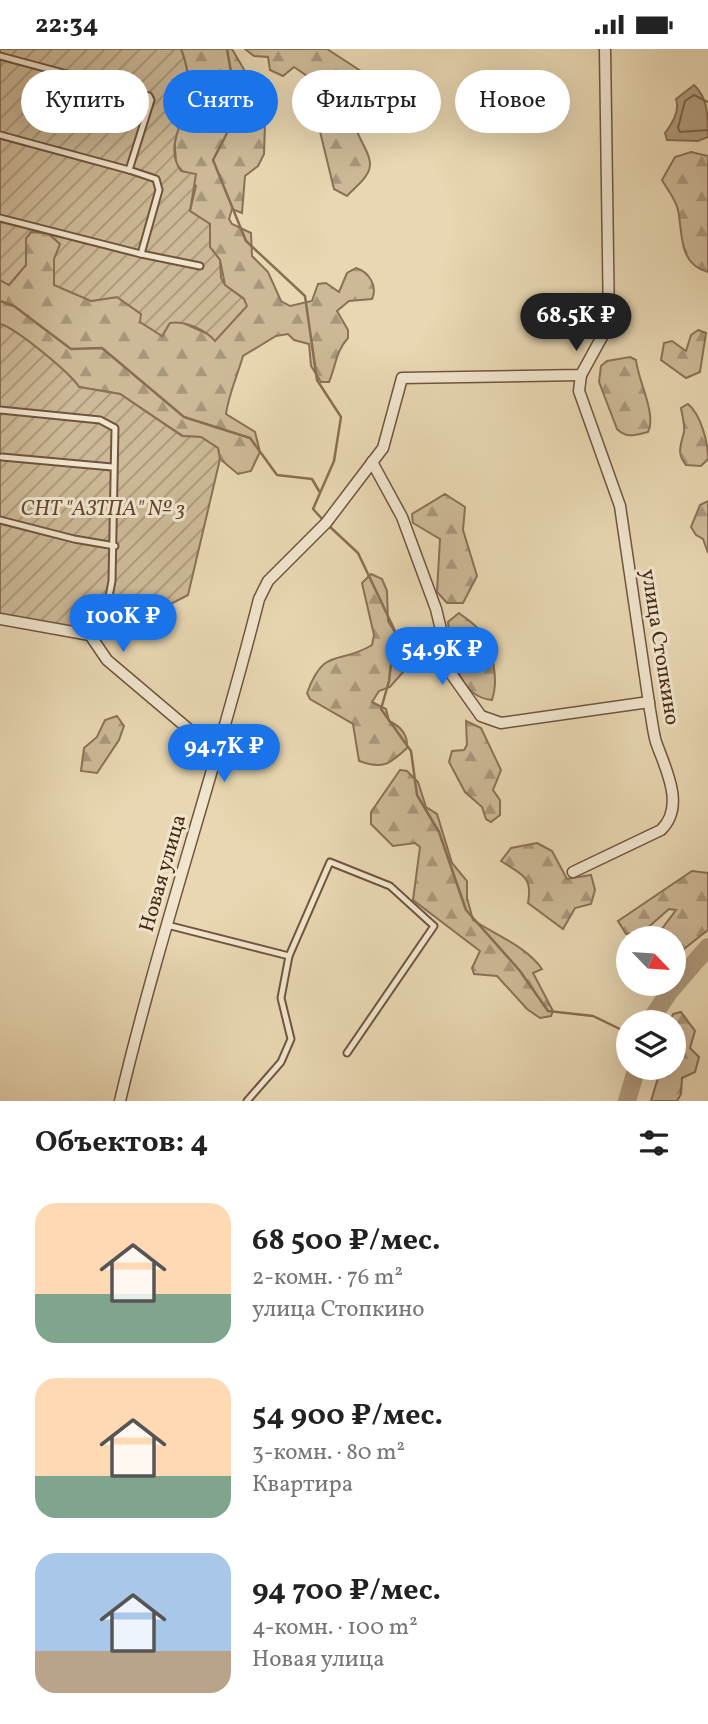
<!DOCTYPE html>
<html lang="ru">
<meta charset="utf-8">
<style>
:root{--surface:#fff;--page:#f2f2f2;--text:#222;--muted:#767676;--accent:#1a73e8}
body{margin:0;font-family:Vollkorn,serif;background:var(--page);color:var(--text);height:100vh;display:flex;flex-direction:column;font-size:26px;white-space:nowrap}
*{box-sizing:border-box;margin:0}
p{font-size:23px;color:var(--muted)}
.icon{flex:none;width:38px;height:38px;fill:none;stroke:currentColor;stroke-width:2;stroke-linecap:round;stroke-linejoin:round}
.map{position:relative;height:1052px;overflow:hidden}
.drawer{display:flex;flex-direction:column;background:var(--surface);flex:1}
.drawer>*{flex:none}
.hud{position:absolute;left:21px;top:21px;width:667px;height:63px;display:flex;gap:14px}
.needle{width:46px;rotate:115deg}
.controls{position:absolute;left:616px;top:877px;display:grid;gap:14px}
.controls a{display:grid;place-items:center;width:70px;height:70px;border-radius:50%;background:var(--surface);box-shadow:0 7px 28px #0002;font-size:35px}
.price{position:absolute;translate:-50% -60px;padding:0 16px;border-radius:24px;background:var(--accent);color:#fff;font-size:23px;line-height:46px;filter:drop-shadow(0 2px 4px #0008)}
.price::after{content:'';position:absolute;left:50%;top:42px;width:21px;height:16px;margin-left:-10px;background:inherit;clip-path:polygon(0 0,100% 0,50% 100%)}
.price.selected{background:#222;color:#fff}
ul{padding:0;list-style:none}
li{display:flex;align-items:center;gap:21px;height:175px;padding:0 35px}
li span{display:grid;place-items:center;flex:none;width:196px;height:140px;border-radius:21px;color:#555}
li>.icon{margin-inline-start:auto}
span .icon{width:84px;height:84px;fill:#fffc;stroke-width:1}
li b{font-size:30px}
h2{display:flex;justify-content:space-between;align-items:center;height:84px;padding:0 35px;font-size:30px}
.tag{padding:0 24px;border-radius:32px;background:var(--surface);box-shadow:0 7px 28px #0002;font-size:24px;line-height:63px}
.tag.selected{background:var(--accent);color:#fff}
.status{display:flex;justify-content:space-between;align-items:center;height:49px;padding:0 35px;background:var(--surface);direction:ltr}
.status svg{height:19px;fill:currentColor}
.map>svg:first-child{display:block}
</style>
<div class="status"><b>22:34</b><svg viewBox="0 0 49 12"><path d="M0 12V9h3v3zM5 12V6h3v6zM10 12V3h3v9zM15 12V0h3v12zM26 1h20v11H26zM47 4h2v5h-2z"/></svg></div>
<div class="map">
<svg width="708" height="1052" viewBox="0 0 708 1052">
<defs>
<pattern id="forest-firs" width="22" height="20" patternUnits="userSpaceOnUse" patternTransform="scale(1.75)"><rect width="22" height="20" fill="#cdb997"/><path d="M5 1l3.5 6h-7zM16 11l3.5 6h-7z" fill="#a8967a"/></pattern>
<pattern id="garden-furrows" width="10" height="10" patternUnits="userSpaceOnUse" patternTransform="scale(1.75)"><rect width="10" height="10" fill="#cdb997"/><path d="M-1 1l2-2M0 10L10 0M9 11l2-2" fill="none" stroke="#a8967a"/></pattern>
</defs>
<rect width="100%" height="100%" fill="#e8d7b2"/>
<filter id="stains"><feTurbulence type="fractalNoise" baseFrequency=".00286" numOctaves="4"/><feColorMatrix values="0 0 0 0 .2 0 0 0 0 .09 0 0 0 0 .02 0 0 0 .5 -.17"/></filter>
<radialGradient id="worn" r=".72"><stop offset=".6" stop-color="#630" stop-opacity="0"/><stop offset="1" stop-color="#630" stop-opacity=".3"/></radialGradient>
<g fill="url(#forest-firs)" stroke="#8a7156" stroke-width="2">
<path d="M181,0H232L256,41L265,75L264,105L258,117L245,127L242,164L232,160L229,170L232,175L251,184L252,207L268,223L281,252L290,257L312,252L318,235L326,234L339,243L347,224L356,219C369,223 378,237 372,250L349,252L337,262L348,281V289C336,302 336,316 329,333H321L311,317L309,295L294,291L288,285L276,287L243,307C237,328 229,344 226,365L255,383L260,403L251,422L238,425L220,410L218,399L201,388L183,387L120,345L79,338C70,324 16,280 0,275V231L9,236L26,216V189L31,183L48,184L60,195C49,224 71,233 91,252L117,248L141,265L162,287L170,273L179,272L210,286L244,250L225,236L220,211L210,198V175L190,162L196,137L176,115C176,105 173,92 176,81C185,48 195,35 181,0Z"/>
<path d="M245,0H327L364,24L366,32L381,40L383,55L378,61L371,57L367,40L359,39L339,49L355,68C352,86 375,105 369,121C366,131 354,139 347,147L334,140L317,70L304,60L310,29L294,18L283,27L270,21L268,8L254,7Z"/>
<path d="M691,103L708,107V223C678,215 683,185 678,161C676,151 667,140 662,131L675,108Z"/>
<polygon points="698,281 706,284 700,323 686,329 661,311 664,294 672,292 686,302 691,286"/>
<path d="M630,308L636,311C638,332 657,365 648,383C635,386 627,390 617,380L599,333L601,317L607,312Z"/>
<path d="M688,355C701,366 708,393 708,410L701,417L686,416C676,404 681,396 684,383C685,375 682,366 681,359Z"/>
<polygon points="445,445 465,458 463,481 477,527 463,554 447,554 437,543 440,490 413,474 412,465"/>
<polygon points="708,452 708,504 703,490 696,486 691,478 700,456"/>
<path d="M371,525L382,530L387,542L388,572L400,592L397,603L404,622L390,638L379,642L372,653L386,660L389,672C400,677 408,686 407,699C390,715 383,721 359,712L353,675L310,650L307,644C325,596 338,617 372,596L374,586L362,534Z"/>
<path d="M459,564C465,569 475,575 480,582C493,599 499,631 492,651C457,648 451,602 448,573Z"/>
<polygon points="117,667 124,677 119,691 97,724 81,722 84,699 97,688 105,671"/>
<polygon points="466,672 481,679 501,721 493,741 500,751 500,766 491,773 486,770 482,758 465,743 449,713 452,702 464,701 467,696"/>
<path d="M400,721L407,722L418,733L426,758L437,765L452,814L467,832V849L473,871C496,886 527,898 542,920L533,924L553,962L551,967L540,969L527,960L497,927L474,925L472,919L480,902L413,851L420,798L415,794L393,797L371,775V763Z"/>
<path d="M537,794L552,802L567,830L591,826L595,841L591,855L575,859L563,880L528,854C533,827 522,826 501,812L511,799Z"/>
<polygon points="692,822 708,824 708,881 680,903 674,928 674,889 655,889 676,861 669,860 644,882 626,885 618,872"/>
<polygon points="681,963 695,982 690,999 699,1008 695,1023 682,1029 681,1045 677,1052 651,1052 661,1019 674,1018 674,973 670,973 673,965"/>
</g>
<g fill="url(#garden-furrows)" stroke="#8a7156" stroke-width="2">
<path d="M0,0H181C187,16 191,37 187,54C182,75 165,100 181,122L196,125L190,162L210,175V198L220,211L221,229L225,236L244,250L247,257L215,292C206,281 184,271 170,274L162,287L140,273L141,265L117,248L91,252L54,236V210L60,195L48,184L31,183L26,189V216L9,236L0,231Z"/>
<path d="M0,275C16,279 70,324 79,338L120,345L182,387L201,388L218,399L220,410L188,546L105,589L93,582L0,567Z"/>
</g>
<path fill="#b29c7c" stroke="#886e52" stroke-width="2" d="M694,36C708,49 708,67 708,88L698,92L667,91L665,84C672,75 680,61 676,50Z"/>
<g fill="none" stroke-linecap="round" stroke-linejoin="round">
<polyline stroke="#7d6248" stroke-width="2" points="708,53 694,46 685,52 678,79 680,83 708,81"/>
<g stroke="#886e52" stroke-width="2.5">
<polyline points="227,0 238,63 213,111 246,192 305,247 317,331 341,368 334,412 313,460 324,472"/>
<polyline points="0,252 14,257 71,300 102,299 184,368 250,389 277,426 312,430 319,442"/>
<polyline points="329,477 358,504 395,582 389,632 381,660 411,702 417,746 439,783 466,861 520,922 548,962 593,967 628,984"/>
</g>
<g stroke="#b29c7c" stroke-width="18">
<polyline points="649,973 670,942 708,898"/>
<polyline points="627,1052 637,1018"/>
</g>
<g stroke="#70543c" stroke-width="9">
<g id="service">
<polyline points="0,7 149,47 151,51 129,121 156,130 159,141 141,205 200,217"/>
<polyline points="0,86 129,121"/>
<polyline points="0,169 141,205"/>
<polyline points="0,361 100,371 115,379 112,532 107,558 93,591"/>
<polyline points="2,408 112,418"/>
<polyline points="0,471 74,490 115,497"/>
<polyline points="167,876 289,907"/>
<polyline points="247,1052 281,1013 291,990 281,949 289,907 330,813 390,837 434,877 347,1004"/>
</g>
</g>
<g stroke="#70543c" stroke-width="13">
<g id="minor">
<polyline points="372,413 402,468 436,560 452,626 481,667 501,674 649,653"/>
<polyline points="0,570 90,586 107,611 218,705"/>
<path d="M573,823L661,781C686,757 665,719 656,693C653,683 652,671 650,661L620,457L579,342L581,326"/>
<path d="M120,1052C160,883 217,718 259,550L268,532L326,474L383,399L402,329L581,326L609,275L605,0"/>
</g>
</g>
<use href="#service" stroke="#f0e5cd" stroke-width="5"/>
<use href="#minor" stroke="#f0e5cd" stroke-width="10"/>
</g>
<g text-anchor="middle" stroke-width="6" stroke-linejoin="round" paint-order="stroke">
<g font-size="21" font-style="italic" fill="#63462e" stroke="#f0e5cd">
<text x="103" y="466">СНТ "АЗТПА" № 3</text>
</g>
<g font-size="21" fill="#482914" stroke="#f0e5cd">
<text transform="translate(661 598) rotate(81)" y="7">улица Стопкино</text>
<text transform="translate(162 824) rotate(-74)" y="7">Новая улица</text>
</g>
</g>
<rect width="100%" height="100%" filter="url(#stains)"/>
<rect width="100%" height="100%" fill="url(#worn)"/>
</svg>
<div class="controls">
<a><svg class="needle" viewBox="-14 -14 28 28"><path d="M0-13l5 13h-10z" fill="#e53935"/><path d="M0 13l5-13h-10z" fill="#767676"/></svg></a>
<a><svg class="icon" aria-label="layers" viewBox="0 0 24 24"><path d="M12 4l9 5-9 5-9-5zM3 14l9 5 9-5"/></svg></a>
</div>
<b class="price selected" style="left:576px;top:304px">68.5K ₽</b>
<b class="price" style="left:123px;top:605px">100K ₽</b>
<b class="price" style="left:442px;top:638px">54.9K ₽</b>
<b class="price" style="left:224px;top:735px">94.7K ₽</b>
<div class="hud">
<a class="tag">Купить</a>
<a class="tag selected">Снять</a>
<a class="tag">Фильтры</a>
<a class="tag">Новое</a>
</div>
</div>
<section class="drawer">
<h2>Объектов: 4<svg class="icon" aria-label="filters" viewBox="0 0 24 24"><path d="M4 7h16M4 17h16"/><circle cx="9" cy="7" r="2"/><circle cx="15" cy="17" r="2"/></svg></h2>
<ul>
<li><span style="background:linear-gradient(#ffd9b3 65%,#7fa58c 0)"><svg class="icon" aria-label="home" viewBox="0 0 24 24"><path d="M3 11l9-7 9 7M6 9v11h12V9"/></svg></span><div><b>68 500 ₽/мес.</b><p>2-комн. · 76 m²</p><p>улица Стопкино</p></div></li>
<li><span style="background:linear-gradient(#ffd9b3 70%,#7fa58c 0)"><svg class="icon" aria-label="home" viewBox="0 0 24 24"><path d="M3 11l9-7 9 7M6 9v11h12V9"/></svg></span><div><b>54 900 ₽/мес.</b><p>3-комн. · 80 m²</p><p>Квартира</p></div></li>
<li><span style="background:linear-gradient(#a9c7e8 70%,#b9a48a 0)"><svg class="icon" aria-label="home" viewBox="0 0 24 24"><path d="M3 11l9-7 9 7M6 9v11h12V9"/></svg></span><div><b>94 700 ₽/мес.</b><p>4-комн. · 100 m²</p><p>Новая улица</p></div></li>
</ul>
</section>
